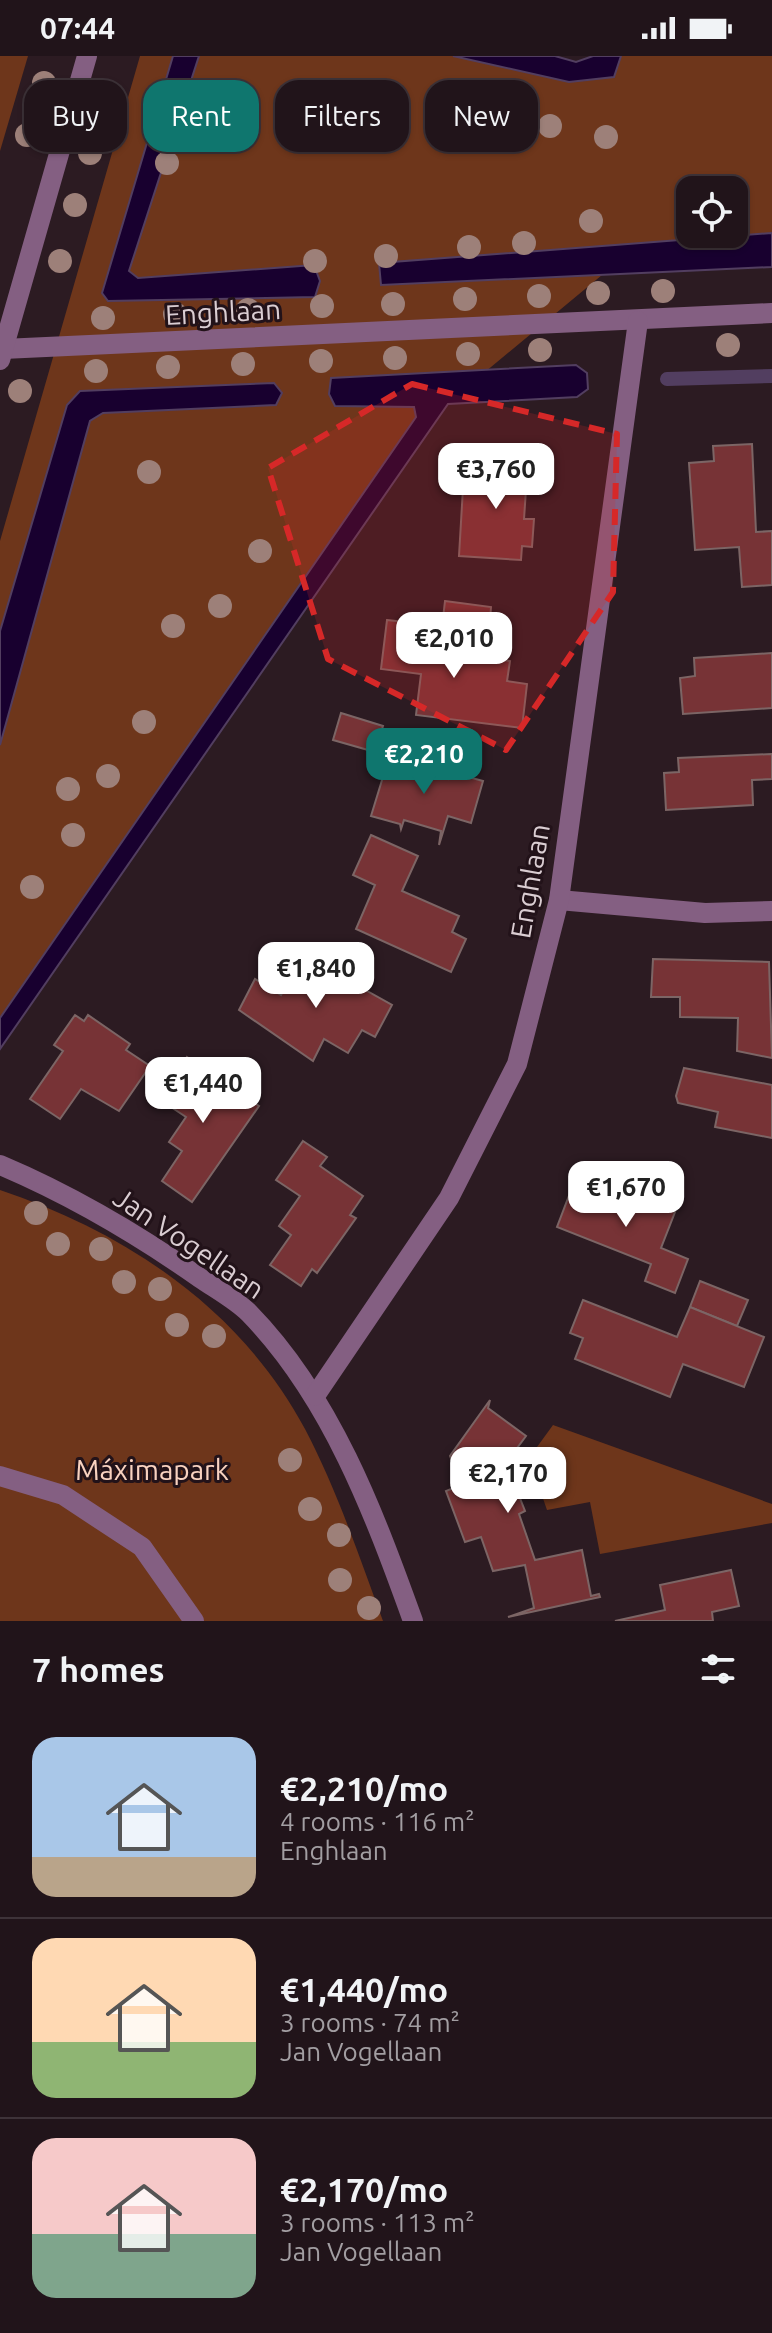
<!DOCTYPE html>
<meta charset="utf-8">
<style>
:root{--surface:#21141a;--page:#2d2127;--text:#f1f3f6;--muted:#a29ea2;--line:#3e3339;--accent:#0f766e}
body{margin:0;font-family:Ubuntu,sans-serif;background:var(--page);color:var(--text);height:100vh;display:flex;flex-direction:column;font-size:30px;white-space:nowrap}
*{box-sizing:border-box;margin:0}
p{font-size:26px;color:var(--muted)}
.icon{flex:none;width:44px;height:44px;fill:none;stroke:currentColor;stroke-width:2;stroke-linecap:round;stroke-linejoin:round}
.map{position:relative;height:1565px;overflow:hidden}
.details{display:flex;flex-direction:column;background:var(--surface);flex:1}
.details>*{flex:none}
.guide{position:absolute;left:24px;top:24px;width:724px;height:72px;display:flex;gap:16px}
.fabs{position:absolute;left:676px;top:120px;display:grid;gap:16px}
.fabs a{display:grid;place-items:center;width:72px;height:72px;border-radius:16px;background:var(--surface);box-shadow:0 2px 6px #0004,0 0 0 2px var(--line);font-size:40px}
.price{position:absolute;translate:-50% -68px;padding:0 18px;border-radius:16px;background:#fff;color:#222;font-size:26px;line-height:52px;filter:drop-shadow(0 2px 4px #0008)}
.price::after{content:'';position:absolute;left:50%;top:48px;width:24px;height:18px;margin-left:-12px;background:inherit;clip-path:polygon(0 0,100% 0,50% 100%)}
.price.on{background:var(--accent);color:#fff}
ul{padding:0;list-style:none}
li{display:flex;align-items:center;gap:24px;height:200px;padding:0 32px}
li+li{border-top:2px solid var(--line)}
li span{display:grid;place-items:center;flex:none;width:224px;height:160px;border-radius:24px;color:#555}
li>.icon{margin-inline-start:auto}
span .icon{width:96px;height:96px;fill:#fffc;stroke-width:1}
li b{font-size:34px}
h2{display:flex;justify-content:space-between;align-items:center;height:96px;padding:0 32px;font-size:34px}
.chip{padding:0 28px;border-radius:24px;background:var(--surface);box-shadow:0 2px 6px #0004,0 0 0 2px var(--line);font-size:28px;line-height:72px}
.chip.on{background:var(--accent);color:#fff}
.status{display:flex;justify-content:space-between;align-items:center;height:56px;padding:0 40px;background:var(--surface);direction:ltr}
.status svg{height:22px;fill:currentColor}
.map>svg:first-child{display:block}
</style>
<div class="status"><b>07:44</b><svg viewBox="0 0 49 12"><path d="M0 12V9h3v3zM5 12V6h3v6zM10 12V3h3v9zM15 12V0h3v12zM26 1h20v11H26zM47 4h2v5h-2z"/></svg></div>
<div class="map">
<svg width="772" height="1565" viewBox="0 0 772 1565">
<rect width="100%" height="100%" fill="#2c1b22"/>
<g fill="#6e361b" fill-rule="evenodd">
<polygon points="0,0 28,0 0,95"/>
<path d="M140,0H173L102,236L138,222L129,215L199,0H453L569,26L614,21L621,0H772V177L379,207L382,229L602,219L485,316L331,322L335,350L414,351L416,361L0,962V689L90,365L103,357L80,335L0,575V485ZM690,134H734V178H690Z"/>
<path d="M0,1134C127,1177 240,1252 305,1373C337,1434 359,1500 383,1565H0Z"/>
<polygon points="553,1369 772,1448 772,1467 600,1498 590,1446 547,1454 529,1402"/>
</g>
<g fill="#18002f" stroke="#523e60" stroke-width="2">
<polygon points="173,0 199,0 129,215 138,222 314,209 320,225 315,241 108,245 102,237"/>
<polygon points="453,0 555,0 576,6 593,0 621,0 614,21 569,26"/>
<polygon points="772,177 772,211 381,229 379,207"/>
<polygon points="576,309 587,317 588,333 577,341 448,348 0,993 0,962 416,361 414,351 335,350 329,338 331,322"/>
<polygon points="274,327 282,337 276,349 103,357 90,365 0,689 0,575 67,349 80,335"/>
</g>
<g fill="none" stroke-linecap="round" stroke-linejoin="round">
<polyline stroke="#523e60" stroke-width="14" points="667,323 772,320"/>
</g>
<g fill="#773336" stroke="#7c6565" stroke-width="2">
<polygon points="752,388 756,476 772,475 772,529 742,531 739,491 695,494 689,407 714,405 713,390"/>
<polygon points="489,401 528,404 524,463 534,463 532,491 522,490 521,504 459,500 464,415 488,416"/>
<polygon points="445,545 491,551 489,577 442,571"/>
<polygon points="387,564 431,569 429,595 510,605 507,625 527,628 522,672 416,659 421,618 381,613"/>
<polygon points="772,597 772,652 683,658 680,622 695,620 694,602"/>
<polygon points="341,657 383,670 375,696 333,684"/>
<polygon points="390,698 424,708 422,715 448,723 450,716 483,725 471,767 448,760 439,789 441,775 404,764 401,773 400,768 371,760"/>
<polygon points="772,698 772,723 752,724 753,749 666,754 664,717 679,716 678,702"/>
<polygon points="371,779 418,800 402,835 459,860 452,876 466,883 451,916 356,873 375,829 353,819"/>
<polygon points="308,902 392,949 375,981 362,974 348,997 324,983 313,1005 239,954 255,923 281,939 288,927 293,929"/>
<polygon points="653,903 769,906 772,1002 737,995 738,962 680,961 680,941 651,941"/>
<polygon points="75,959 84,965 88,959 130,988 126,994 150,1010 119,1055 81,1033 60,1063 30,1043 63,995 54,989"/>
<polygon points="187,1001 259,1050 192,1146 162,1125 182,1095 169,1086 186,1061 159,1043"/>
<polygon points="684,1012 772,1029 772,1082 715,1071 718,1056 678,1047 676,1040"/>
<polygon points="303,1085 327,1101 320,1110 363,1140 350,1159 356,1162 317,1217 312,1213 301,1230 270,1209 291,1179 279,1170 300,1140 276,1124"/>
<polygon points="591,1123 675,1156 661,1192 688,1203 675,1237 645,1225 651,1208 557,1171 570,1137 583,1142"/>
<polygon points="700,1225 748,1244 737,1270 690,1251"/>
<polygon points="583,1244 677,1281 690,1251 764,1281 744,1331 683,1308 670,1341 575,1303 583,1282 570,1277"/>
<polygon points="490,1344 488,1352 526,1380 506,1407 525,1455 519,1458 535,1504 582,1494 591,1540 599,1538 600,1541 508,1561 534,1552 525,1509 493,1515 481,1481 465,1486 446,1435 461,1429 450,1400"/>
<polygon points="731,1514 739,1550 712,1556 713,1565 615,1565 665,1554 660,1529"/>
</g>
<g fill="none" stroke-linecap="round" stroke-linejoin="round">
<g stroke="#845f82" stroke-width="20">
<polyline points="3,293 772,257"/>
<polyline points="0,304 87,0"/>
<polyline points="559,844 705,857 772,855"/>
<path d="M0,1109C71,1139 137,1178 200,1222C216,1233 236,1244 249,1257C331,1341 374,1457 413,1565"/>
<polyline points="315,1340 449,1142 517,1008 559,844 638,265"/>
<polyline points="0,1420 63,1439 142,1491 194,1565"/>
</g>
</g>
<g fill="#9d8079">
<circle cx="44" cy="27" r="12"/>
<circle cx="105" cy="43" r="12"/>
<circle cx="183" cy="61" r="12"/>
<circle cx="550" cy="70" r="12"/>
<circle cx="27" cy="79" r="12"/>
<circle cx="606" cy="81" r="12"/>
<circle cx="90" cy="97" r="12"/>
<circle cx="167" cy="107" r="12"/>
<circle cx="75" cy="149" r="12"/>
<circle cx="591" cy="165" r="12"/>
<circle cx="524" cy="187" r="12"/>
<circle cx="469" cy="191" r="12"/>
<circle cx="386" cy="200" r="12"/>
<circle cx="60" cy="205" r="12"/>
<circle cx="315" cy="205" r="12"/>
<circle cx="663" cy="235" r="12"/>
<circle cx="598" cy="237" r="12"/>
<circle cx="539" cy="240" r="12"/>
<circle cx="465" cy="243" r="12"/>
<circle cx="393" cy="248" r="12"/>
<circle cx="322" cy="250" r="12"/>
<circle cx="248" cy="254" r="12"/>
<circle cx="175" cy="258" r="12"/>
<circle cx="103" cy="262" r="12"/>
<circle cx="728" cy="289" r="12"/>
<circle cx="540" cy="294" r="12"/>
<circle cx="468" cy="298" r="12"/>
<circle cx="395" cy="302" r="12"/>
<circle cx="321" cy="305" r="12"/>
<circle cx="243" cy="308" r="12"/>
<circle cx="168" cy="311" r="12"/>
<circle cx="96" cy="315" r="12"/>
<circle cx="20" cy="335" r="12"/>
<circle cx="149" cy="416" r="12"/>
<circle cx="260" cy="495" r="12"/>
<circle cx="220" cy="550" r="12"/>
<circle cx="173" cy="570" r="12"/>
<circle cx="144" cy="666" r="12"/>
<circle cx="108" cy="720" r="12"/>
<circle cx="68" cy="733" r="12"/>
<circle cx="73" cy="779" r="12"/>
<circle cx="32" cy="831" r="12"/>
<circle cx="36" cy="1157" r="12"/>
<circle cx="58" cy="1188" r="12"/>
<circle cx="101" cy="1193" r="12"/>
<circle cx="124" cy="1226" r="12"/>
<circle cx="160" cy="1233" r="12"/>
<circle cx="177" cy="1269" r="12"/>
<circle cx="214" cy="1280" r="12"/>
<circle cx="290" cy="1404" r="12"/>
<circle cx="310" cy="1453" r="12"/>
<circle cx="339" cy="1479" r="12"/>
<circle cx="340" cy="1524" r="12"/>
<circle cx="369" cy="1552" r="12"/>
</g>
<path fill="#d62828" fill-opacity="0.2" stroke="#d62828" stroke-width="6" stroke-dasharray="16 10" stroke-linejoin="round" d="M412,328L617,378L613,536L506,694L328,603L268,412Z"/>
<g text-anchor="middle" stroke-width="6" stroke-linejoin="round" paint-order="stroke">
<g font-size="28" fill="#dacdd2" stroke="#221219">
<text transform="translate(223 256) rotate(-3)" y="10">Enghlaan</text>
<text transform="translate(530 825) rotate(-80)" y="10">Enghlaan</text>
<text transform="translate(189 1187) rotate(34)" y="10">Jan Vogellaan</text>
</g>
<g font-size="28" fill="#f9d2c0" stroke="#221219">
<text x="152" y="1424">Máximapark</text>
</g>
</g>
</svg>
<div class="fabs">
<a><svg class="icon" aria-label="locate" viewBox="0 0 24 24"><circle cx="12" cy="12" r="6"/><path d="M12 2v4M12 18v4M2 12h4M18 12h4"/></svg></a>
</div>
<b class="price" style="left:496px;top:455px">€3,760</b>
<b class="price" style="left:454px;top:624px">€2,010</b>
<b class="price on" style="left:424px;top:740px">€2,210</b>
<b class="price" style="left:316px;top:954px">€1,840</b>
<b class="price" style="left:203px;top:1069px">€1,440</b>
<b class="price" style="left:626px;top:1173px">€1,670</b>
<b class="price" style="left:508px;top:1459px">€2,170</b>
<div class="guide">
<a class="chip">Buy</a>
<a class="chip on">Rent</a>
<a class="chip">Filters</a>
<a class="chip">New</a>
</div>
</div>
<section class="details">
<h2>7 homes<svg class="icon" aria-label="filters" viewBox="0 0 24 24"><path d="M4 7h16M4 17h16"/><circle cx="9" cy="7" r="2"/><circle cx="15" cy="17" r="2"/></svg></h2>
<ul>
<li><span style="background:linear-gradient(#a9c7e8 75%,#b9a48a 0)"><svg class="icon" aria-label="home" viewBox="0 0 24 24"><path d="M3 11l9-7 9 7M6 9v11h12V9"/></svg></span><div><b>€2,210/mo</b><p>4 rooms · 116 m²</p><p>Enghlaan</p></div></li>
<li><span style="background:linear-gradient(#ffd9b3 65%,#8fb573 0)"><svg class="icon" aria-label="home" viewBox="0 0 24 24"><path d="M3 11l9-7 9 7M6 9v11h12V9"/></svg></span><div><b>€1,440/mo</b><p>3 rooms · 74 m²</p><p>Jan Vogellaan</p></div></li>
<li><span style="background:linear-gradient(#f6c9c9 60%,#7fa58c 0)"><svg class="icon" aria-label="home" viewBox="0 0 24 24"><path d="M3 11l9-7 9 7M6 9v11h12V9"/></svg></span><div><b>€2,170/mo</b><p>3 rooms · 113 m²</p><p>Jan Vogellaan</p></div></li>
</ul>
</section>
